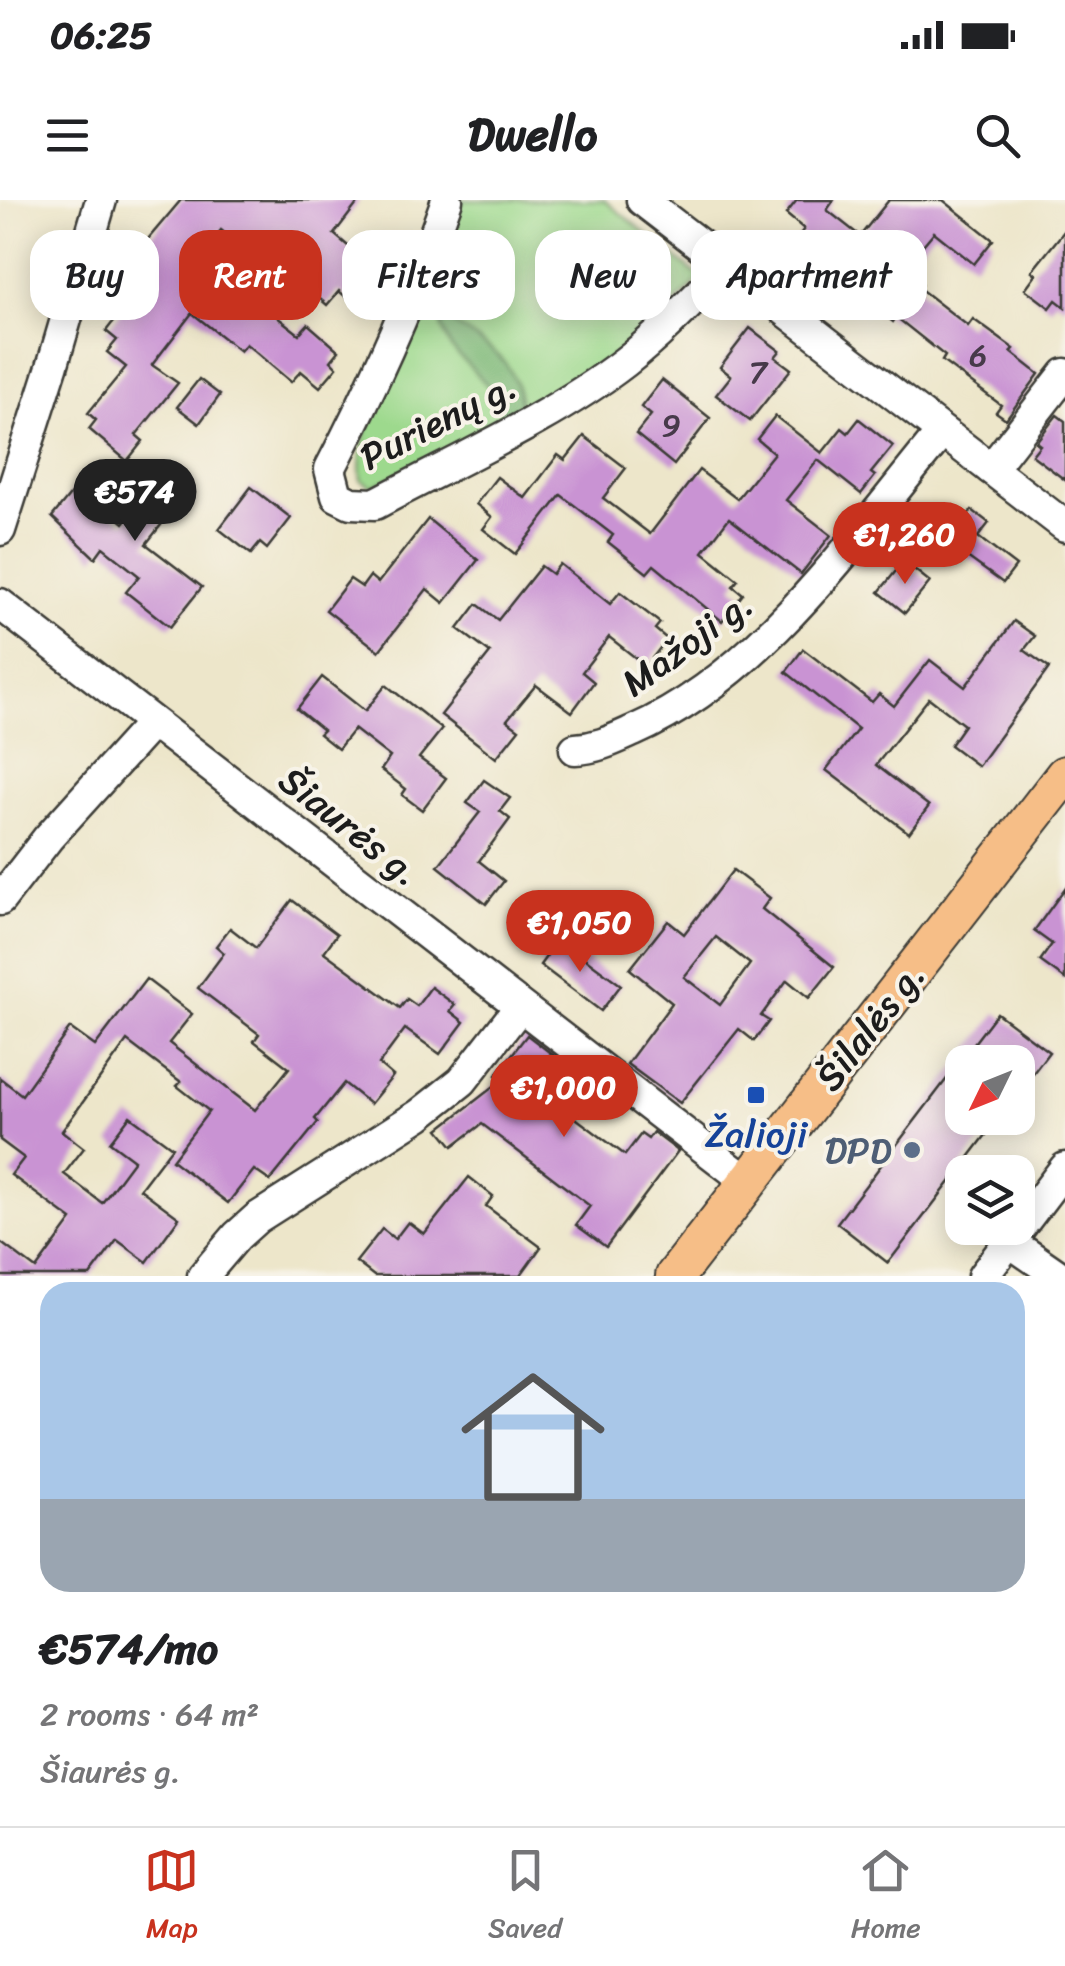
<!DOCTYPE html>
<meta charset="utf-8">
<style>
:root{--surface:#fff;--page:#f2f2f2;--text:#202124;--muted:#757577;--line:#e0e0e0;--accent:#c8321e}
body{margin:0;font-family:Sriracha,sans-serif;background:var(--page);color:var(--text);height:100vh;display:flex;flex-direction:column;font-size:38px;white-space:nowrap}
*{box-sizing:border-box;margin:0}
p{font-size:32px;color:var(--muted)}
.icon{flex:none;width:55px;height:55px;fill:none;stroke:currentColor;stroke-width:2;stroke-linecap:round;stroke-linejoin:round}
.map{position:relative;height:1076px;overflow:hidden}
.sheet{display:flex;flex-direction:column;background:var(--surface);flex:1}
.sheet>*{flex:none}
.hud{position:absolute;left:30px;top:30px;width:1005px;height:90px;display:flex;gap:20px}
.needle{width:65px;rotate:227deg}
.buttons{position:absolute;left:945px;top:845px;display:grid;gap:20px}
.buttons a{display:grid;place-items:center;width:90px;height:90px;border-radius:20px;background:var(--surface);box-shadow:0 5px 25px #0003;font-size:50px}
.price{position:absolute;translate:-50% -85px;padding:0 22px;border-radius:35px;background:var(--accent);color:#fff;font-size:32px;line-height:65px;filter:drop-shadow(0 2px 5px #0008)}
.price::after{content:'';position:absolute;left:50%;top:60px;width:30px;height:22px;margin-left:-15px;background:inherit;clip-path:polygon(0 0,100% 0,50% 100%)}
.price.selected{background:#222;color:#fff}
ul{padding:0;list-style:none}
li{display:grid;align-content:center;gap:20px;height:530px;padding:0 40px}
li span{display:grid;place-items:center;height:310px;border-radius:30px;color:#555}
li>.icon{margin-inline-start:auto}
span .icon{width:180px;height:180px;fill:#fffc;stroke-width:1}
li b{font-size:42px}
.chip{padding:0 35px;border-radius:30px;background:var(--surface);box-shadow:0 5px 25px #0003;font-size:35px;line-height:90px}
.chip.selected{background:var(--accent);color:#fff}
.status{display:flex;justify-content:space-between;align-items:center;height:70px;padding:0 50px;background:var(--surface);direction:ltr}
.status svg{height:28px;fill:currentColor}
header{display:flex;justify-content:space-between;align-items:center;height:130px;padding:0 40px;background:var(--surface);font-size:45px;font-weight:700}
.tab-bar{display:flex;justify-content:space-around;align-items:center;height:140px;border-top:2px solid var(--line);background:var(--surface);font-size:28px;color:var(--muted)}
.tab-bar a{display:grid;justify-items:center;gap:5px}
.tab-bar .selected{color:var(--accent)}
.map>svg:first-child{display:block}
</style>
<div class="status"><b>06:25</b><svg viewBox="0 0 49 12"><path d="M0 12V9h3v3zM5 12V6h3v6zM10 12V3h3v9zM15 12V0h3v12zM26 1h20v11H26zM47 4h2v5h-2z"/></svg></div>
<header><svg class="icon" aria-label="menu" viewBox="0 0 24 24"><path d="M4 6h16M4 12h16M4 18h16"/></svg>Dwello<svg class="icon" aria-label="search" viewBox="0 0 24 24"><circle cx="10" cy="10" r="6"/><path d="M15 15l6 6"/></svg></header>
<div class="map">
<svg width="1065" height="1076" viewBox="0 0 1065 1076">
<rect width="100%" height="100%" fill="#f7f3e8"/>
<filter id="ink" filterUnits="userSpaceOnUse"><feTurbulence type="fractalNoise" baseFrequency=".01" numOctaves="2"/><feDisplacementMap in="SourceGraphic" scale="20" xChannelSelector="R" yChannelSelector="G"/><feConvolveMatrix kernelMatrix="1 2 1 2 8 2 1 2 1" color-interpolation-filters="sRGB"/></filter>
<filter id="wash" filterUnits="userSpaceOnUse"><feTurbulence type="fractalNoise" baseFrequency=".0048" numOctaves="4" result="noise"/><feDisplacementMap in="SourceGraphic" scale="40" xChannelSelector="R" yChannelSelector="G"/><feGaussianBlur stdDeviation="2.25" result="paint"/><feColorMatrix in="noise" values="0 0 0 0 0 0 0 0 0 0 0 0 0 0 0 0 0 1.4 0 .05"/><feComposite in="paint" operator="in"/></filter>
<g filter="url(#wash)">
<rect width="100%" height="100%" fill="#ede6ca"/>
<path fill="#9dd98d" stroke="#5c7a54" stroke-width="2.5" d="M462,0H604L701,78L629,147L521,215L450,146L497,195L504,224L372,287L361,280C354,234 386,191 404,151C426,102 445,51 462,0Z"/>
<path fill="#7eb978" stroke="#4d6a4a" stroke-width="2.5" d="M445,118C487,147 521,159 521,215L504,224L497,195L450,146L441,125Z"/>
<g id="blocks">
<g fill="#c993d3" fill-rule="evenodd">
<polygon points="181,0 360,0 334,34 369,64 356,79 360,83 347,98 339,91 327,105 275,60 269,68 221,30 192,64 239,100 245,92 299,134 308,124 339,151 331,161 337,167 320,187 301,171 291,182 246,144 240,151 192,113 152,165 178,183 136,235 143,241 127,261 89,229 96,220 88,213 126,167 107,152 117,140 106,131 154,69 145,61 152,53 143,45"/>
<polygon points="797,0 834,0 827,10 860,36 889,0 943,0 993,40 974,64 934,32 903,69 922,84 919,88 968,126 973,119 1014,149 1011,152 1039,174 1006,219 996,212 1001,205 942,161 945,156 896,117 893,122 864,99 868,94 811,50 814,46 800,34 804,29 786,14"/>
<polygon points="1065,30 1065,107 1056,100 1050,108 1025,89 1036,74 1032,71"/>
<polygon points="750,128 780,151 775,157 791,169 750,221 716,195 731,176 720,167"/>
<polygon points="199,179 220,195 199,224 177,207"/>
<polygon points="662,180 710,218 674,265 636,234 651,215 641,207"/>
<polygon points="1057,215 1065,221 1065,280 1032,255 1040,245 1036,242"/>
<polygon points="775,216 822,253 842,228 848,233 859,219 893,246 871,273 875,276 861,294 818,260 786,300 831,335 801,374 729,318 703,352 738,380 733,386 743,394 722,421 654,365 647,373 608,342 613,335 561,295 515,354 483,329 492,317 476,304 497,277 525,298 558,255 565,260 584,236 626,268 603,298 650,334 699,270 737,299 774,253 757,239"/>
<polygon points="167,268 191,287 146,344 202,387 170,427 126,392 139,376 103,347 95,358 52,317 78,285 124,323"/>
<polygon points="251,287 291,318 267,349 260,343 251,354 219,329"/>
<polygon points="972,310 989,323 978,337 1016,366 1003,383 959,351 967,340 956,331"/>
<polygon points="428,319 478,360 444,403 427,389 379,451 326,410 350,379 362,387 370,376 378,383"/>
<polygon points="904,361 930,382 905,413 879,392"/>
<polygon points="560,364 610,404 620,392 660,423 655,429 667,439 646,466 609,437 582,472 594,482 572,512 536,485 507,520 519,529 496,558 441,515 490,453 458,429 477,404 498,420 541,366 552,374"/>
<polygon points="1014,421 1035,436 1024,450 1049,468 978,566 950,545 964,525 929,498 876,565 929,606 909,633 826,570 858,529 786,472 803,449 872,502 879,494 894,506 930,460 965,487"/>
<polygon points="322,477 365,511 386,485 442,529 419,558 446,578 422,610 402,595 406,589 381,570 390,557 354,529 338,549 319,534 323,530 297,509"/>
<polygon points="484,580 510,598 500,611 510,619 479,661 504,681 486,704 438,666 480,612 467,603"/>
<path d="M733,670L770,698L762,709L834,767L809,798L787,780L761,816L769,821L754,841L739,829L680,903L627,864L672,803L630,769L668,721L684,734ZM716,737L750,764L720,805L684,777Z"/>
<polygon points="1065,688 1065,779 1040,761 1052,744 1034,731"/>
<polygon points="292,700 337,734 324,752 400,808 407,799 417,806 431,787 455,805 450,811 464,822 440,854 405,829 379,864 393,876 370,904 344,883 315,919 318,922 270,981 254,970 228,1003 172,960 209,911 177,886 181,882 127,841 62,931 84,948 64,974 102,1003 134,960 110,942 130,916 172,947 140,989 179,1018 147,1062 117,1040 90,1076 0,1076 0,1042 36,1069 72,1020 11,975 24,958 0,940 0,878 22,895 70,828 95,846 146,779 192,814 169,843 255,910 289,868 254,841 259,834 198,788 224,753 216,746 230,728 256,748"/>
<polygon points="559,739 621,785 601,811 540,765"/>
<polygon points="997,813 1049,852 1018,893 1018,862 962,862 962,918 999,918 888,1063 837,1023"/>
<polygon points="527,835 575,872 553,901 625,955 641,934 648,939 653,932 678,951 606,1047 576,1025 590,1006 482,924 453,946 439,929 502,880 496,875"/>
<polygon points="469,977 493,996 486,1006 541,1047 520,1076 374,1076 356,1062 382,1029 395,1039 408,1022 424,1034"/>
</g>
</g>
</g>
<g filter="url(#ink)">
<use href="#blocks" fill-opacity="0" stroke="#3b3a36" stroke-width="2.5"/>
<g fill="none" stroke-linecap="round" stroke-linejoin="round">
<g stroke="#3b3a36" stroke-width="35">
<g id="minor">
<path d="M447,0C415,93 375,182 330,269L337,296L351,303L375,304C457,260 551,219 625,162C662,133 694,99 727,66"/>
<polyline points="642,0 1065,326"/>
<polyline points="991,269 1065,174"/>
<polyline points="0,330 52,167 101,0"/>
<polyline points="0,404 748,982"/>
<path d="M575,549C597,548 613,540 633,531C764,473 852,340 942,232"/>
<polyline points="0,700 48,638 152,523"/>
<polyline points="1010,1042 1059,1076"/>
<polyline points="203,1076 237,1036 257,1018 419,915 462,881 519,808"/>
<polyline points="983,1076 1065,968"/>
</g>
</g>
<g stroke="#3b3a36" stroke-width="42">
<polyline id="major" points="675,1076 1065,575"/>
</g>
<use href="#minor" stroke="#fff" stroke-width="30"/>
<use href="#major" stroke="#f6be87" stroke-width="38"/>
</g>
</g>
<rect fill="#1a4fb4" stroke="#f7f3e8" stroke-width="4" x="746" y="885" width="20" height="20" rx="5"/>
<circle fill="#5c6f8a" stroke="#f7f3e8" stroke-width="4" cx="912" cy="950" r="10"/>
<g text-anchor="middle" stroke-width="8" stroke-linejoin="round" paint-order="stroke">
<g font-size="32" fill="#473a4a">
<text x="978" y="166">6</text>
<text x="758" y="183">7</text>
<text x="671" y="236">9</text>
</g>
<g font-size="38" fill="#1c1c1c" stroke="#f7f3e8">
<text transform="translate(438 221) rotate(-27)" y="13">Purienų g.</text>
<text transform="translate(687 443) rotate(-36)" y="13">Mažoji g.</text>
<text transform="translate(350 626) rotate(38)" y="13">Šiaurės g.</text>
<text transform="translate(870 826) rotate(-52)" y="13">Šilalės g.</text>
</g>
<g font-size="38" fill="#164399" stroke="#f7f3e8">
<text x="756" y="947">Žalioji</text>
</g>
<g font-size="38" fill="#4e5e75" stroke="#f7f3e8" text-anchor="end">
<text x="892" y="963">DPD</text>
</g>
</g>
</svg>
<div class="buttons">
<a><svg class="needle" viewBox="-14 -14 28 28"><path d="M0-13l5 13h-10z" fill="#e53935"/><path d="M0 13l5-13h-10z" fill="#757577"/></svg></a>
<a><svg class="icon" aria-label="layers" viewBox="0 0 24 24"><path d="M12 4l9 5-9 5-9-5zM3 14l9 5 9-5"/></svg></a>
</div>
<b class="price selected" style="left:135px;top:344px">€574</b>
<b class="price" style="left:905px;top:387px">€1,260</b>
<b class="price" style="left:580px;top:775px">€1,050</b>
<b class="price" style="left:564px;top:940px">€1,000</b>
<div class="hud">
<a class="chip">Buy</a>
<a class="chip selected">Rent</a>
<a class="chip">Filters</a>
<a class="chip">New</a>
<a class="chip">Apartment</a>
</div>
</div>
<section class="sheet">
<ul>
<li><span style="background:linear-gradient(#a9c7e8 70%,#9aa5b1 0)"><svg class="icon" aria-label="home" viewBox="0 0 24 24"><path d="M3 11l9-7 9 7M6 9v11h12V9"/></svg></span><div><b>€574/mo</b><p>2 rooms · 64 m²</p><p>Šiaurės g.</p></div></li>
</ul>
</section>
<nav class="tab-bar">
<a class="selected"><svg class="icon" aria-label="map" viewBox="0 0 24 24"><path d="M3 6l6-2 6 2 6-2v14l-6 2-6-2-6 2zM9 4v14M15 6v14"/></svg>Map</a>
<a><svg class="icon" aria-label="saved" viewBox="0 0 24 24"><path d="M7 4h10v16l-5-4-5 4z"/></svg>Saved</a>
<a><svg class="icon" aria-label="home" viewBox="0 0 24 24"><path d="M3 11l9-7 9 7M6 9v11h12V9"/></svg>Home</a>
</nav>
